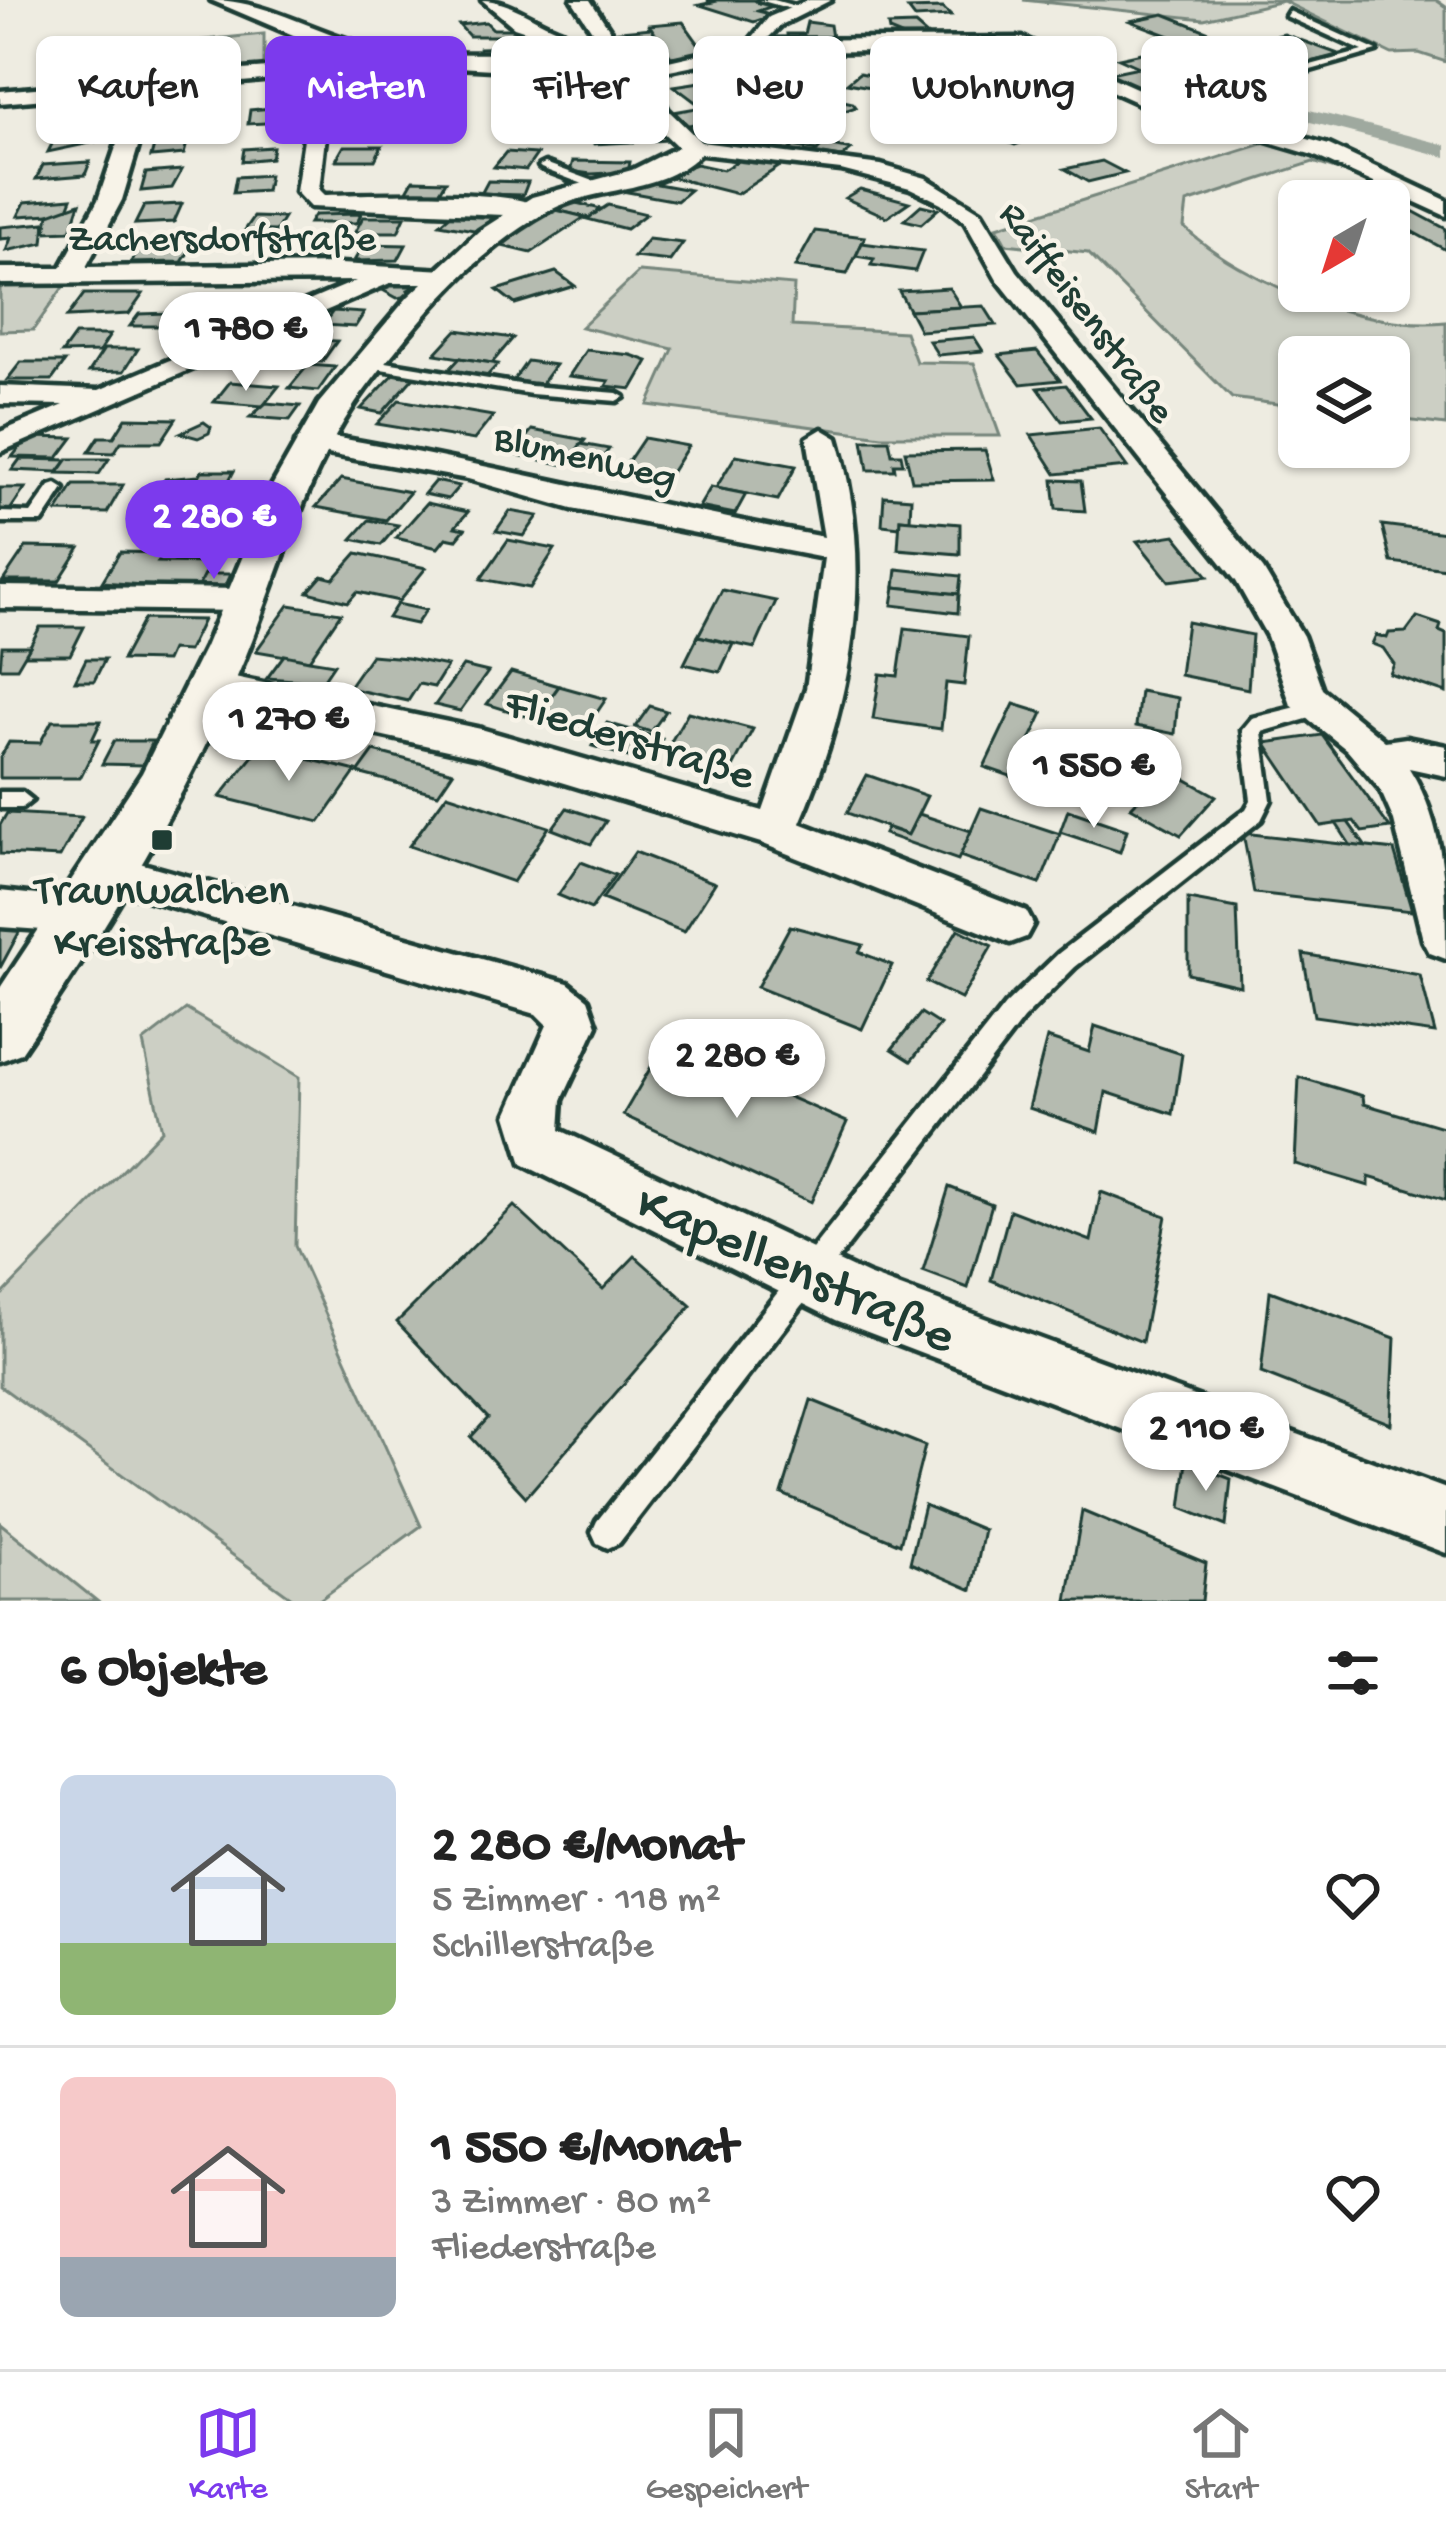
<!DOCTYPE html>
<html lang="de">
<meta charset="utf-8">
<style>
:root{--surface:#fff;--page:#f6f6f6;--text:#222;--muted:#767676;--line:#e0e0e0;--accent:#7c3aed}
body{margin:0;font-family:"Gochi Hand",sans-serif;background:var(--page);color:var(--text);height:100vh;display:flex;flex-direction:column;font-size:45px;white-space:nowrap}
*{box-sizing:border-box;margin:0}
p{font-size:39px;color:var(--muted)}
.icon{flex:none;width:66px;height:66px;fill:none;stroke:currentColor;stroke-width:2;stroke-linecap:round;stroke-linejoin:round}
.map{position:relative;height:1601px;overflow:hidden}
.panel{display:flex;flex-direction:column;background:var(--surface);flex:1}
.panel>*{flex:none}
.guide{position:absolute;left:36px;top:36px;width:1374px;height:108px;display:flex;gap:24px}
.needle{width:78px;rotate:219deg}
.buttons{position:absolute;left:1278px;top:180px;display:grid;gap:24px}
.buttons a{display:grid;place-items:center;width:132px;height:132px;border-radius:18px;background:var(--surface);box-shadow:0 3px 9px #0004;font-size:60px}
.price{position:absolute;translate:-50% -102px;padding:0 27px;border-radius:42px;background:#fff;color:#222;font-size:39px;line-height:78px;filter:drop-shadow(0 3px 6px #0008)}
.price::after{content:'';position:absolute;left:50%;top:72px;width:36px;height:27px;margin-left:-18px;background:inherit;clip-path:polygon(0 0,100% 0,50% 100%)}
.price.on{background:var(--accent);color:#fff}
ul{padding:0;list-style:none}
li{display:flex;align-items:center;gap:36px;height:300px;padding:0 60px}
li+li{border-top:3px solid var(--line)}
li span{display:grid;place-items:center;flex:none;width:336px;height:240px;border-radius:18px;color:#555}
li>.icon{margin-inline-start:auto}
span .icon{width:144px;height:144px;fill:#fffc;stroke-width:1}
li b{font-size:51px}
h2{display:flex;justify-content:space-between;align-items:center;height:144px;padding:0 60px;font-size:51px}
.pill{padding:0 42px;border-radius:18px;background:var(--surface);box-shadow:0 3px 9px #0004;font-size:42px;line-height:108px}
.pill.on{background:var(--accent);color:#fff}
.tab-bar{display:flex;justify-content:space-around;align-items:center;height:168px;border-top:3px solid var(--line);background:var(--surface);font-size:33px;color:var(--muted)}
.tab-bar a{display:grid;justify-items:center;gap:6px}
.tab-bar .on{color:var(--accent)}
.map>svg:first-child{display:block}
</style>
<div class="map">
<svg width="1446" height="1601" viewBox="0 0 1446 1601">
<rect width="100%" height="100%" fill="#eeece1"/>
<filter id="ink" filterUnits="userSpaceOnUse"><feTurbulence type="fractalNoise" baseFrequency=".00833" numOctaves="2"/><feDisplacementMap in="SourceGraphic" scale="24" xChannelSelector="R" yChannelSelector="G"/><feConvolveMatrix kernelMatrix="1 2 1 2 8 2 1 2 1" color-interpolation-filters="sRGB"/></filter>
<g filter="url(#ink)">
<g fill="#cccfc4" stroke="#76867c" stroke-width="3">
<polygon points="1023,0 1436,0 1446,7 1446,62 1419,53 1392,54 1283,1 1204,19"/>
<polygon points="264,34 264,75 142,84 145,46"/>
<path d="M1278,139L1343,165L1342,171L1313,162L1187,203L1184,227C1241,282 1366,331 1446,322V425L1389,418V357H1299V407L1232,398L1088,253L1006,244L997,227Z"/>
<polygon points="639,272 794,285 792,326 905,332 916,362 974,363 1000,436 882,436 648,405 673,349 581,327"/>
<polygon points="68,280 33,330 0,331 0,281"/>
<polygon points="186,1009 299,1077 295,1246 421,1526 318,1601 296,1601 0,1386 0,1297 162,1130 143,1042"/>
<polygon points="0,1523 97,1601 0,1601"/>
</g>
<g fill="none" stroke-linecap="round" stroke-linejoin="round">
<g fill="#9fa99f" fill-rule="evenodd">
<polygon points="1229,92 1266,100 1268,104 1259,110 1222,102 1220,98"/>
<polygon points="1294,106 1446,145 1446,157 1287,116 1284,112"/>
</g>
</g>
<g fill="#b5bbb0" stroke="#1f3d34" stroke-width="3">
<polygon points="707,0 754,0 773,6 758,11 774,15 754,22 700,5 713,2"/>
<polygon points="943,8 951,16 915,18 908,9"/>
<polygon points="1164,14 1239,44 1284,34 1341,55 1265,72 1130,21"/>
<polygon points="486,22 493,29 517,29 515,36 469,36 459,25"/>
<polygon points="683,22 706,54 671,57 649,25"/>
<polygon points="807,22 830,25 833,44 788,44 787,34 804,34"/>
<polygon points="915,25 929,37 906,38 889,31 888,26"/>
<polygon points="651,28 659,39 617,43 610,32"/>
<polygon points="521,36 550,36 548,57 476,58 479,48 518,47"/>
<polygon points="928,48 993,49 995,59 957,56 958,64 930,63"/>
<polygon points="769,52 800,52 804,67 776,68"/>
<polygon points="1146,52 1183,68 1161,73 1193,87 1154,96 1105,74 1139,67 1119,58"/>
<polygon points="1007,63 1028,70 990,85 968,78"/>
<polygon points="402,72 431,72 428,82 398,83"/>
<polygon points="859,73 894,79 882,89 847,83"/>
<polygon points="315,77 314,93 289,94 290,79"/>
<polygon points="565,77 598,81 586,90 553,86"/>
<polygon points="713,80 759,112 718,119 674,86"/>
<polygon points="409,93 449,95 441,106 400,105"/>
<polygon points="1039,97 1095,116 1015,145 983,132 1035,114 1012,105"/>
<polygon points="830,98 853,103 856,107 836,114 810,105"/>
<polygon points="1289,98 1304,104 1292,107 1299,108 1285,118 1251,110 1265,100"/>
<polygon points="602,101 608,120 557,124 555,113 572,112 570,103"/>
<polygon points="99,103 94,113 63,115 68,105"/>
<polygon points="284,107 283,122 248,124 250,110"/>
<polygon points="702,107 718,119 684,126 668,113"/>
<polygon points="192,113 189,126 156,128 160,116"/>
<polygon points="608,120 611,130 662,127 667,140 594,144 590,133 582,134 579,122"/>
<polygon points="357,122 397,123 390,134 349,134"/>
<polygon points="543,125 543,138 503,140 503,127"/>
<polygon points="100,130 95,142 48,152 58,132"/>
<polygon points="761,131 790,138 763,154 734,146"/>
<polygon points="188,139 184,154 151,157 155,142"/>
<polygon points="824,144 851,150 842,157 824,154 816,160 784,154 794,146 817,151"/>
<polygon points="344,146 382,146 375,160 336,160"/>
<polygon points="273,147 271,158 242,161 244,149"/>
<polygon points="506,152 537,154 526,170 494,167"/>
<polygon points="744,157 780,166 737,194 663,175 696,164 723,170"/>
<polygon points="573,161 630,162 628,172 591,174 570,171"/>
<polygon points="1102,161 1125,173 1088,182 1065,169"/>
<polygon points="90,162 85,175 36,179 43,165"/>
<polygon points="182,170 172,188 141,191 146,173"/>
<polygon points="269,175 266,191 233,193 236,177"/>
<polygon points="413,180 446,181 438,195 405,194"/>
<polygon points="488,181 528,182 523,195 481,194"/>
<polygon points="641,181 690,190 677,201 628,192"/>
<polygon points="860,189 909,202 887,217 845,198"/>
<polygon points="72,198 66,213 18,216 25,202"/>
<polygon points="568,201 601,209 589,218 555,210"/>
<polygon points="80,203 71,231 46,232 49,214"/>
<polygon points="182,204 174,222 135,224 144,206"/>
<polygon points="608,205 646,214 626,229 587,219"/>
<polygon points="921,205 938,209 921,224 904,220"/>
<polygon points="1405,207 1446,229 1446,250 1389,219 1389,210"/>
<polygon points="459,208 509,212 485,232 440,224"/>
<polygon points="552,209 585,217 531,253 498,245"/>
<polygon points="361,214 357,223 309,223 314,215"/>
<polygon points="254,217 284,218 276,231 245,230"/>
<polygon points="363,217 405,217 398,232 355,232"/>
<polygon points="45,223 43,243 6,251 11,238 0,239 0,227"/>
<polygon points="815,231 865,237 847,274 795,267"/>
<polygon points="648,239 683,243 670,261 634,257"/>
<polygon points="862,243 923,251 915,271 871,265 874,259 856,256"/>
<polygon points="364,244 406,245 398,260 354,261"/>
<polygon points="143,245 193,245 182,262 130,263"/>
<polygon points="306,245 334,245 326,260 298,260"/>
<polygon points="556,272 575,286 515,304 497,290"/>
<polygon points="394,282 415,287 408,290 411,296 397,298 379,288"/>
<polygon points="949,288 961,307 909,310 899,291"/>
<polygon points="84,294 143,294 129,314 67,317"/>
<polygon points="242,300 234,316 197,317 205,301"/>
<polygon points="984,306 996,325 920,331 909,310"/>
<polygon points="333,311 364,313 355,327 323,325"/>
<polygon points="168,313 160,326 130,326 139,314"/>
<polygon points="457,330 513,338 492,363 435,354"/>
<polygon points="75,335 110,335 99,352 62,353"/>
<polygon points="974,337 983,351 938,355 929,341"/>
<polygon points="286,338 337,341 322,362 270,359"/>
<polygon points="244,348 278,350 267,363 233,361"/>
<polygon points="104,349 138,349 124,371 89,372"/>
<polygon points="586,350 631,355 648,361 632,389 606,386 609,381 569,376"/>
<polygon points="1037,351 1060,380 1021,384 999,355"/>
<polygon points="460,358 492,363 498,364 486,377 448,371"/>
<polygon points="527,361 555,365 541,384 513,381"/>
<polygon points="21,362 65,362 52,380 7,380"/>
<polygon points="308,365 335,367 318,391 289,388"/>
<polygon points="394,374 414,377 382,413 361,409"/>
<polygon points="230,382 279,386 263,406 214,402"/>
<polygon points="1066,385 1091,418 1062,421 1038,388"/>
<polygon points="399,400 493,416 474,440 377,424"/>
<polygon points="266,403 300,406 290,420 250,417"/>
<polygon points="126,418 176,419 161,442 121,442 114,453 89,452 99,437 114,437"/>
<polygon points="204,422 211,427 209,433 198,438 180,433"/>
<polygon points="1099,428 1127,467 1056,474 1031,435"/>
<polygon points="532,430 585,440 566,465 512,454"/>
<polygon points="28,437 73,438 58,458 12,457"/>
<polygon points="644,438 688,446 664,484 619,475"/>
<polygon points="863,440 889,440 892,454 901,454 903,464 894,464 895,470 868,470"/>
<polygon points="581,444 609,449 599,463 571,458"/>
<polygon points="985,450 994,480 912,481 905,451"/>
<polygon points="736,455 796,466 778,500 716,488"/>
<polygon points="20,459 67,460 58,472 12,470"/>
<polygon points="68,459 109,459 99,474 58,473"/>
<polygon points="202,471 234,471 223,492 215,492 211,501 187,500 175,522 140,522 165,479 199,476"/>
<polygon points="341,479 410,492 386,520 316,507"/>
<polygon points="1053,480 1081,481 1085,511 1056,509"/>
<polygon points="435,481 459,486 448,499 424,494"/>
<polygon points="74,485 123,485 107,513 57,512"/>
<polygon points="711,487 746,494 735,514 699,507"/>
<polygon points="0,488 25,488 8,513 0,513"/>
<polygon points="884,496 911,498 910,520 900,519 900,527 882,525"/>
<polygon points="427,503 468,512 455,527 465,529 456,540 446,538 438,548 396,538"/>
<polygon points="510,511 538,516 524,536 496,531"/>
<polygon points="900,519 960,524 960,554 898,549"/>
<polygon points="369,520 398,525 381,545 352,539"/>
<polygon points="1382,525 1446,533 1446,569 1391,562"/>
<polygon points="1175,535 1208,576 1169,581 1137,541"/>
<polygon points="508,540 555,549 530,588 481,579"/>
<polygon points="26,547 80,548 59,581 3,581"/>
<polygon points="120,552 163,553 158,562 210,563 197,589 102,582"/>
<polygon points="357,553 426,568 399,601 357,592 348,602 308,592 322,576 334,579"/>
<polygon points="897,569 961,576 959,594 895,587"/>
<polygon points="205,574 230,574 223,590 197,589"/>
<polygon points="895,587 959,594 958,613 892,605"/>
<polygon points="722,590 776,601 755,648 698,636"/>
<polygon points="397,604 426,610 416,624 388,618"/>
<polygon points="289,605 341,613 309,660 256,651"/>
<polygon points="1417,617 1441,625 1439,631 1446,634 1446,693 1390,674 1394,664 1383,648 1372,644 1376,635 1387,638 1389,633 1406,632"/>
<polygon points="144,619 203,620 188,651 171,650 166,661 122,660"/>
<polygon points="1187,622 1252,635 1248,689 1180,675"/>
<polygon points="40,627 84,627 70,655 25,655"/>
<polygon points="905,628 969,636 964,685 946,683 941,729 873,719 880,674 898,676"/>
<polygon points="698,636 733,644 720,672 684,664"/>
<polygon points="2,646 30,646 17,668 0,668"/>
<polygon points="284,655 309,660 334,664 322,682 267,678"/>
<polygon points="371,655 407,658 447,666 434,687 419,684 408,701 348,688"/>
<polygon points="86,659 105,659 94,681 75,681"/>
<polygon points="463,666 488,672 460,711 435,705"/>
<polygon points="511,672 559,686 535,719 487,704"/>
<polygon points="559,686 606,699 583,733 535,719"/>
<polygon points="1140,691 1178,698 1175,734 1136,726"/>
<polygon points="1014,704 1043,713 1013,777 984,767"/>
<polygon points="650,706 666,711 651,732 635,727"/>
<polygon points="688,712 753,729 731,771 665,752"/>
<polygon points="52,721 101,721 92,740 99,740 80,778 0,778 0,758 9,742 40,743"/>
<polygon points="607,723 662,739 648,763 592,746"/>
<polygon points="238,726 263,732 246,753 220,747"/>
<polygon points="1322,735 1390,828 1362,832 1354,821 1321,826 1265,743"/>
<polygon points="114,741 153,741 142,765 102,764"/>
<polygon points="260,747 356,771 320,822 220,797"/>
<polygon points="374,751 453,772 438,794 358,773"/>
<polygon points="1123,754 1152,771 1132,791 1103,774"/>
<polygon points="1167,769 1216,796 1181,835 1131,807"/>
<polygon points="867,775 927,796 908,835 847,813"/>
<polygon points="447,794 549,827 513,882 409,846"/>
<polygon points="567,808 606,821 591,844 552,829"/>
<polygon points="981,808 1060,834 1040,884 960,856"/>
<polygon points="1068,810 1127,830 1120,852 1060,832"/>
<polygon points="7,813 82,817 60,857 0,854 0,825"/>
<polygon points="919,814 971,831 958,860 884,834 887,828 908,835"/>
<polygon points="1348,822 1366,847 1351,846 1336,823"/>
<polygon points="1243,833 1394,850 1412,911 1254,893"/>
<polygon points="635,852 715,883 684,932 602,899"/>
<polygon points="581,862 615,875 591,909 558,895"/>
<polygon points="1188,899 1237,908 1240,986 1188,974"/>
<polygon points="790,926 863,945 859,952 892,965 862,1029 757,987"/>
<polygon points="0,928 21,929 0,968"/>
<polygon points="958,929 992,946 961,999 926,982"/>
<polygon points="1303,954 1420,975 1435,1033 1314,1016"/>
<polygon points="921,1013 940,1025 911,1061 892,1049"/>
<polygon points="1095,1026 1182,1054 1173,1114 1106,1092 1099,1132 1029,1108 1047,1038 1089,1052"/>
<polygon points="665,1043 847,1122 811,1202 623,1115"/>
<polygon points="1299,1077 1363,1096 1364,1104 1446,1128 1446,1200 1369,1177 1369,1186 1295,1164"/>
<polygon points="949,1187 992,1204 968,1288 923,1271"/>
<polygon points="1101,1192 1166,1216 1142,1342 991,1280 1010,1210 1091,1241"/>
<polygon points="514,1206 603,1289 635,1256 691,1306 526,1497 471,1437 488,1418 397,1322"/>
<polygon points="1270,1291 1395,1338 1391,1424 1261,1373"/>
<polygon points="811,1400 925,1446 900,1544 782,1494"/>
<polygon points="1187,1462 1231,1479 1226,1526 1181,1508"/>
<polygon points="924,1505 984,1530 972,1590 910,1563"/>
<polygon points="1082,1511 1206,1563 1202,1601 1067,1601"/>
</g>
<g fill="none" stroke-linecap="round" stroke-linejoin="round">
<g stroke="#1f3d34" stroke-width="9">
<g id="service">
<polygon points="759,0 774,0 806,9 802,12"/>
<polygon points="1289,11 1377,51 1262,84 1247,82 1175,109 1175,105 1238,79 1164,47 1164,43 1248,76 1262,78 1363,51 1286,16"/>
<polygon points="545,163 599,183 601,185 591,187 541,168 539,166"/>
<polygon points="368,359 531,386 617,393 624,397 617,401 531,394 363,366 363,360"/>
<polygon points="56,484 64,489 42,522 0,522 0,512 31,513 50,486"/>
<polygon points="1317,702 1324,704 1327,709 1324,714 1262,732 1271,800 1261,820 1075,967 1023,1019 619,1543 608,1548 597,1543 592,1532 597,1521 1005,1005 1059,953 1246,809 1251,800 1242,730 1252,718"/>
<polygon points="0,792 22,792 32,800 22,808 0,808"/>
</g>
</g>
<g stroke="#1f3d34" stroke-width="9">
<g id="minor">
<path d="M482,0C510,0 535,22 562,31L563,67L547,63V38L514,27Z"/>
<polygon points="572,0 590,0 629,59 617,71 600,67 610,58"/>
<polygon points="809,0 831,0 781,25 766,40 1023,38 1152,95 1329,145 1446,200 1446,216 1313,155 1138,103 1020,50 758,52 630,78 620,72 748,43 769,17"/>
<polygon points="418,55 427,61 425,65 155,90 122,200 86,267 340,264 445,270 454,273 454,283 390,283 0,452 0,432 64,405 0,404 0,386 99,390 356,281 0,284 0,268 61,268 98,200 135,91 0,103 0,91"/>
<path d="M318,106L328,112L319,190L324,195C365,195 517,187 543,209L531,216L310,207L296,192L308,112Z"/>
<path d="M693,141L881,165L926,178L981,212L1017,271L1263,569L1303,636L1322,689L1385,741L1406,738L1446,746V776L1409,768C1446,827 1446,890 1446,959L1430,953L1423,940L1394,821L1380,789L1347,750L1291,705L1267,636L1236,581L997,279L965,222L941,203L910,188L841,170L685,152V142Z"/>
<path d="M822,429L837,438C876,568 853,700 800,823L1026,911L1033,924L1026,937L1010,943L761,843L479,757L211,698L197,694L192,685L197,676L211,672L481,729L763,811L806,689L824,558L572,509L468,479L311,451L296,442L311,433C483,462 652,505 824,537L807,438Z"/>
<polygon points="0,586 246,589 264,600 246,611 0,608"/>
<polygon points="111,855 568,983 588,999 597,1025 562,1100 560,1130 868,1275 1446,1489 1446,1553 836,1320 522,1164 507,1115 547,1025 536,1014 95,884 89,872 95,860"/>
<polygon points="0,891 101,902 108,915 101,928 85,933 0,927"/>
</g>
</g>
<g stroke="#1f3d34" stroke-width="9">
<path id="tertiary" d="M211,0C272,0 326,41 388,49C466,60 551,46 628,64L646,71L668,110L706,147C668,195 599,184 549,211C477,250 422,316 373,379C303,468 279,582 234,684C177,814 101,936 21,1053L0,1061V988L142,773L205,647L272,486L319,403L408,297L479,231L532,197L632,170L678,147L649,119L629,81L616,76L387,63L326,49Z"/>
</g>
<use href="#service" fill="#f7f3e8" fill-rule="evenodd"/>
<use href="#minor" fill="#f7f3e8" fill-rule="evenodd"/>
<use href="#tertiary" fill="#f7f3e8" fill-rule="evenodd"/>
</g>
</g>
<rect fill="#1f3d34" stroke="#f7f3e8" stroke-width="4.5" x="150" y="828" width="24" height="24" rx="6"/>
<g text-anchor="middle" stroke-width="9" stroke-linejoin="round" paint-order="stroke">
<g font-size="39" fill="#1f3d34" stroke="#f7f3e8">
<text x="222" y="249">Zachersdorfstraße</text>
<text transform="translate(1090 310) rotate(53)" y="14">Raiffeisenstraße</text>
<text transform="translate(586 454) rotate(13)" y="14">Blumenweg</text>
</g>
<g font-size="45" fill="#1f3d34" stroke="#f7f3e8">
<text transform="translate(631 735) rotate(17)" y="16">Fliederstraße</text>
</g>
<g font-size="45" fill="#1f3d34" stroke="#f7f3e8">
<text x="162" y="902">Traunwalchen<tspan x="162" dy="52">Kreisstraße</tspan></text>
</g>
<g font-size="54" fill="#1f3d34" stroke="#f7f3e8">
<text transform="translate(798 1265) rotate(24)" y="19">Kapellenstraße</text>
</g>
</g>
</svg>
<div class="buttons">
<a><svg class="needle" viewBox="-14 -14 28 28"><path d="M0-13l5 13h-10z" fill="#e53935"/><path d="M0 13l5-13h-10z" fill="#767676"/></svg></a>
<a><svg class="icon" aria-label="layers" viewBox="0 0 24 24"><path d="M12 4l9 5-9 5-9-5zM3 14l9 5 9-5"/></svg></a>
</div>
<b class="price" style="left:246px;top:394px">1 780 €</b>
<b class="price on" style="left:214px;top:582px">2 280 €</b>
<b class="price" style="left:289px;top:784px">1 270 €</b>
<b class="price" style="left:1094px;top:831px">1 550 €</b>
<b class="price" style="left:737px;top:1121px">2 280 €</b>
<b class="price" style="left:1206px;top:1494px">2 110 €</b>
<div class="guide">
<a class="pill">Kaufen</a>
<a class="pill on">Mieten</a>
<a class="pill">Filter</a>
<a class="pill">Neu</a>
<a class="pill">Wohnung</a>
<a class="pill">Haus</a>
</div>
</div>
<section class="panel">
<h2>6 Objekte<svg class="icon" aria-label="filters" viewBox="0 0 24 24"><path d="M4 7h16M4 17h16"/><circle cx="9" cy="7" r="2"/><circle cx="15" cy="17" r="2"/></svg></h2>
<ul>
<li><span style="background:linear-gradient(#c9d6e8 70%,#8fb573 0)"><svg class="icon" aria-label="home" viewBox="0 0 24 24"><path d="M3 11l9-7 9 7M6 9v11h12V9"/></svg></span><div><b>2 280 €/Monat</b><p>5 Zimmer · 118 m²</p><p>Schillerstraße</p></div><svg class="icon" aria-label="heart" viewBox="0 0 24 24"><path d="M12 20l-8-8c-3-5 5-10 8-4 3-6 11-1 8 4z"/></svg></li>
<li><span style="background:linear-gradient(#f6c9c9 75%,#9aa5b1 0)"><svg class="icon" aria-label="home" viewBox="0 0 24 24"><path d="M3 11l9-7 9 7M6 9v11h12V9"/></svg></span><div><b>1 550 €/Monat</b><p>3 Zimmer · 80 m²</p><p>Fliederstraße</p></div><svg class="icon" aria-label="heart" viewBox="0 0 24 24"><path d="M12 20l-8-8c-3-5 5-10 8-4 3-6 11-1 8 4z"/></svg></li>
</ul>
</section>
<nav class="tab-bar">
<a class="on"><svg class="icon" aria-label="map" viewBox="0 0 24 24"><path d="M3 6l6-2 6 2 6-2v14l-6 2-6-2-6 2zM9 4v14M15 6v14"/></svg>Karte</a>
<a><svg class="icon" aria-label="saved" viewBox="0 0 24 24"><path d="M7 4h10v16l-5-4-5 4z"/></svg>Gespeichert</a>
<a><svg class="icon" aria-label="home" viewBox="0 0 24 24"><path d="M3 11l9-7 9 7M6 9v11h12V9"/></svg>Start</a>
</nav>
